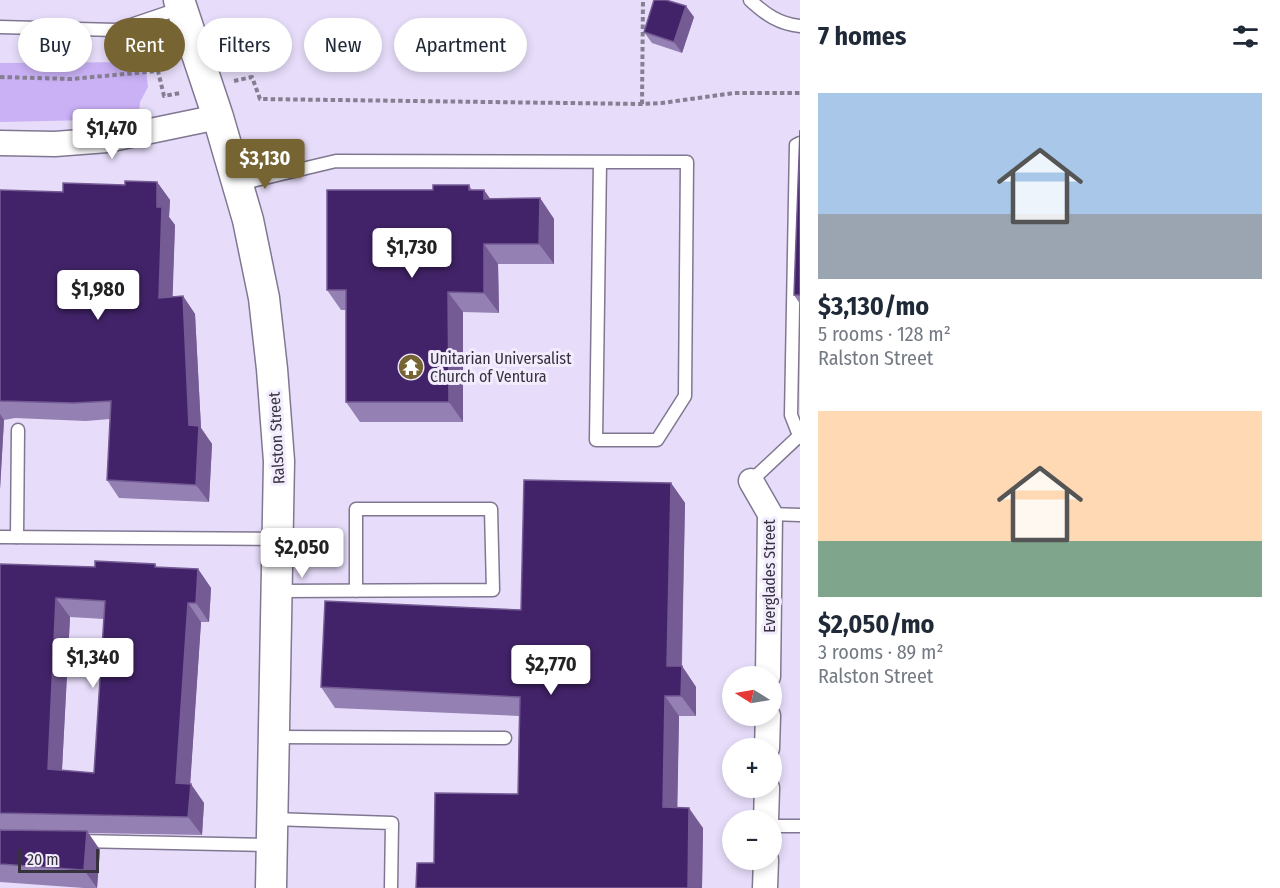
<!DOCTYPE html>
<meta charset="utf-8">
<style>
:root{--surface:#fff;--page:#f6f6f7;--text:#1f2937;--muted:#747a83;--accent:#766533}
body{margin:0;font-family:"Fira Sans Condensed",sans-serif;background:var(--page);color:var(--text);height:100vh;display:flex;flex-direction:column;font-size:22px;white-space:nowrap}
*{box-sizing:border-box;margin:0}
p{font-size:20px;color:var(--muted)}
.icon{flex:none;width:33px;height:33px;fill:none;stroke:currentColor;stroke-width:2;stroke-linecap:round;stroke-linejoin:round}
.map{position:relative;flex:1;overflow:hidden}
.panel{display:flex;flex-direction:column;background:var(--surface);width:480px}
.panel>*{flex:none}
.guide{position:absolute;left:18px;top:18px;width:570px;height:54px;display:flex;gap:12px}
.needle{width:39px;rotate:281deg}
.controls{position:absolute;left:722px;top:666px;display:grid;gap:12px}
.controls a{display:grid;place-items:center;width:60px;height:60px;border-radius:50%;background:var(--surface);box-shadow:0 3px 9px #0003;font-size:30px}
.scale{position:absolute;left:18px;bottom:15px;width:81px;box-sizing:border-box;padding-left:6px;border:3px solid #36323d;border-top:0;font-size:16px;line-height:21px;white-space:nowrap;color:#36323d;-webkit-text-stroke:4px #f2ecfe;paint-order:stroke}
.price{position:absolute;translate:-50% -51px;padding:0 14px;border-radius:6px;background:#fff;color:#222;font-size:20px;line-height:39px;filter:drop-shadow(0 2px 3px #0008)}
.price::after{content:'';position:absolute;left:50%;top:36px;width:18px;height:14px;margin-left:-9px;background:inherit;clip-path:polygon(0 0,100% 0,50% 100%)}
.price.active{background:var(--accent);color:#fff}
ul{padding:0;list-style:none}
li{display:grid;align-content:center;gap:12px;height:318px;padding:0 18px}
li span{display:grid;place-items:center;height:186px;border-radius:0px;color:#555}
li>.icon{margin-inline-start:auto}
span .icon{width:108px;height:108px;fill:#fffc;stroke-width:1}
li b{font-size:26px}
h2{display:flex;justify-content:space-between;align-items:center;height:72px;padding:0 18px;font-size:26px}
.chip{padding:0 21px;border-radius:27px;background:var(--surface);box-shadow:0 3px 9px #0003;font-size:21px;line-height:54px}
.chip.active{background:var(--accent);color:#fff}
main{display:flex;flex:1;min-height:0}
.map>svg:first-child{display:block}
</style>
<main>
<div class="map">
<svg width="800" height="888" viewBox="0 0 800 888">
<rect width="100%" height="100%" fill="#e7ddfa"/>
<polygon fill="#cab1f6" points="145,62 148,87 140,102 139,113 91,120 0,122 0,63"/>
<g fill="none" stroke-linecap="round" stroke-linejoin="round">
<g stroke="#807791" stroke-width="15">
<g id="service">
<path d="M750,0C765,14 779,24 800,26"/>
<polyline points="0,27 116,30 181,8"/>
<polyline points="800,143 796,145 791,415 800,438"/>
<polyline points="239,184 336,161 687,162 685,396 657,440 596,440 600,162"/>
<polyline points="751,481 798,437"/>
<polyline points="770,514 800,515"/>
<polyline points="0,537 277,539"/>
<polyline points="17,537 18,430"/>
<polyline points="277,591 493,590 491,509 356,509 356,591"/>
<polyline points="275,737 505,738"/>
<polyline points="272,819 392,823 391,888"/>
<polyline points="771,826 800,826"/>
<polyline points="79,841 272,845"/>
</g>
</g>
<g stroke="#807791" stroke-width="27">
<g id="minor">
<polyline points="0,143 55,144 107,140 218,117"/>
<polyline points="751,481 770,514 768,676"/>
<polyline points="767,748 768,716"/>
<polyline points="766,820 767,788"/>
<polyline points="765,888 766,860"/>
</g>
</g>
<g stroke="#807791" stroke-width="33">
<polyline id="tertiary" points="179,0 218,117 248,220 264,298 272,369 279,461 271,888"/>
</g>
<g stroke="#867f92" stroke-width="4" stroke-dasharray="4.5 3" stroke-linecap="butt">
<polyline points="0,77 71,79 158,71 164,96 180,93"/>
<polyline points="234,81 252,77 260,99 642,104 662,103 734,93 800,93"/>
<polyline points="642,104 643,0"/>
</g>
<use href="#service" stroke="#fff" stroke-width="12"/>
<use href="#minor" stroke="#fff" stroke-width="24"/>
<use href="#tertiary" stroke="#fff" stroke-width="30"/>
</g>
<g fill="#9480b2" fill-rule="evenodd">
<polygon points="694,17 682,53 652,43 644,32"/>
<polygon points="800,130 800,304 794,295"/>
<polygon points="157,182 170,200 169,217 175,225 172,297 183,296 195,314 201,428 212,444 209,502 119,498 107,480 110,419 86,421 15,418 4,420 0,489 0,190 63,192"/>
<polygon points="469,185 472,190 484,190 490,199 540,198 554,219 554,264 498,264 499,313 463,312 463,422 360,422 346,402 346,310 341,310 327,290 433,190"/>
<polygon points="671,483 685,503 682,666 696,687 696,716 679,716 677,807 703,828 702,888 416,888 434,863 518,794 519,716 335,708 321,687 521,610"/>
<path d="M0,564L95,567L155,564L157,567L198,569L211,588L209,622H201L190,784L204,803L202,835L88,833L100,850L97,888H84L0,882ZM70,617L104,619L94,773L62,770Z"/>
</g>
<g fill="#745b94">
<polygon points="686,6 694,17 682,53 674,42"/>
<polygon points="157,182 170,200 169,217 175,225 172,316 159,298 157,207"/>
<polygon points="484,190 498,210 484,199"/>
<polygon points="540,198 554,219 554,264 539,244"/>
<polygon points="484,244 498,264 499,313 484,293"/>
<polygon points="448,292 463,312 463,422 449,402"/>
<polygon points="183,296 195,314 201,428 212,444 209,502 196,485 189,425"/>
<polygon points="0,414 4,420 0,489"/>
<polygon points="671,483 685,503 681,686 667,666"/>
<polygon points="198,569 211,588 209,622 196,603"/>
<polygon points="56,598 70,617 61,788 48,769"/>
<polygon points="188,603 201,622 189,802 176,783"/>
<polygon points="682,666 696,687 696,716 681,696"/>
<polygon points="665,696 679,716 677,827 663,807"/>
<polygon points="191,784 204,803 202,835 188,817"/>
<polygon points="689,808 703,828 702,888 688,888"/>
<polygon points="87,831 100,850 97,888 84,870"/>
</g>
<g fill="#422369" stroke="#745b94" stroke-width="1.5" fill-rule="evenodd">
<polygon points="654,0 666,0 686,6 674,42 644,32"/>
<polygon points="800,130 800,295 794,295"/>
<polygon points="125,181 157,182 157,207 162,207 159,298 183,296 189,425 199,426 196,485 107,480 111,401 74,403 0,401 0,190 63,192 63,183 125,185"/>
<polygon points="433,185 469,185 469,190 484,190 484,199 540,198 539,244 484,244 484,293 448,292 449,402 346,402 346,290 327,290 327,190 433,190"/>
<polygon points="524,480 671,483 667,666 682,666 681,696 665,696 663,807 689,808 688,888 416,888 417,863 434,863 435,793 518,794 520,697 321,687 325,601 521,610"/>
<path d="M95,561L155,564V567L198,569L196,603H188L176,783L191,784L188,817L0,813V564L95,567ZM56,598L105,601L94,773L48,769Z"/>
<polygon points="0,830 87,831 84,870 0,864"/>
</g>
<defs>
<g id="temple-disc" transform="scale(1.35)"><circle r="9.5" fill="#766533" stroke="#f2ecfe"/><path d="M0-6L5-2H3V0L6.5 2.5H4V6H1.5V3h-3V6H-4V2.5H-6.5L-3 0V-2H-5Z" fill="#fff"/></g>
</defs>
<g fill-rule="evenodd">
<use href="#temple-disc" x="411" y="367"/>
</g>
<g text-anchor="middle" stroke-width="6" stroke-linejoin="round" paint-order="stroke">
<g font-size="16" fill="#36323d" stroke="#f2ecfe" text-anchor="start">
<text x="430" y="364">Unitarian Universalist<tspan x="430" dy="18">Church of Ventura</tspan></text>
</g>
<g font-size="16" fill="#36323d" stroke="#f2ecfe">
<text transform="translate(276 438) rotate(-93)" y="6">Ralston Street</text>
<text transform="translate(769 576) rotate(-90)" y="6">Everglades Street</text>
</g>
</g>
</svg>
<div class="controls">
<a><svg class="needle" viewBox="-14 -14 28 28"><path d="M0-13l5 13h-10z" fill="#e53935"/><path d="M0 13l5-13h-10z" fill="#747a83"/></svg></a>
<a>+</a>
<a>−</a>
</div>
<div class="scale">20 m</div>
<b class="price" style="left:112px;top:160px">$1,470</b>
<b class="price active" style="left:265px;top:190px">$3,130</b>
<b class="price" style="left:412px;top:279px">$1,730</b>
<b class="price" style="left:98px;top:321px">$1,980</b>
<b class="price" style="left:302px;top:579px">$2,050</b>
<b class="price" style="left:93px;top:689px">$1,340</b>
<b class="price" style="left:551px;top:696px">$2,770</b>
<div class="guide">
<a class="chip">Buy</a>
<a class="chip active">Rent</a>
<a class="chip">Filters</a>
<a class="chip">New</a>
<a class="chip">Apartment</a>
</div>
</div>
<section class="panel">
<h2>7 homes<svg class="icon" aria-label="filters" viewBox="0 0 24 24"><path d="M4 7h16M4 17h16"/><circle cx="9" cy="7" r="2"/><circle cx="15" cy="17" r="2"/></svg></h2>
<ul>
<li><span style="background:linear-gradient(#a9c7e8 65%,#9aa5b1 0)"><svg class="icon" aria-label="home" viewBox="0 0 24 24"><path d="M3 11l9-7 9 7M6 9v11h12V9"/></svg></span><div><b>$3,130/mo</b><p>5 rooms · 128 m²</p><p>Ralston Street</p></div></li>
<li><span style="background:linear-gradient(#ffd9b3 70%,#7fa58c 0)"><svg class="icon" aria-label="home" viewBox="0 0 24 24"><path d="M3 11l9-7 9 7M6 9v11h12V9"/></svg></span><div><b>$2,050/mo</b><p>3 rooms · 89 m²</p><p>Ralston Street</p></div></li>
</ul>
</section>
</main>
